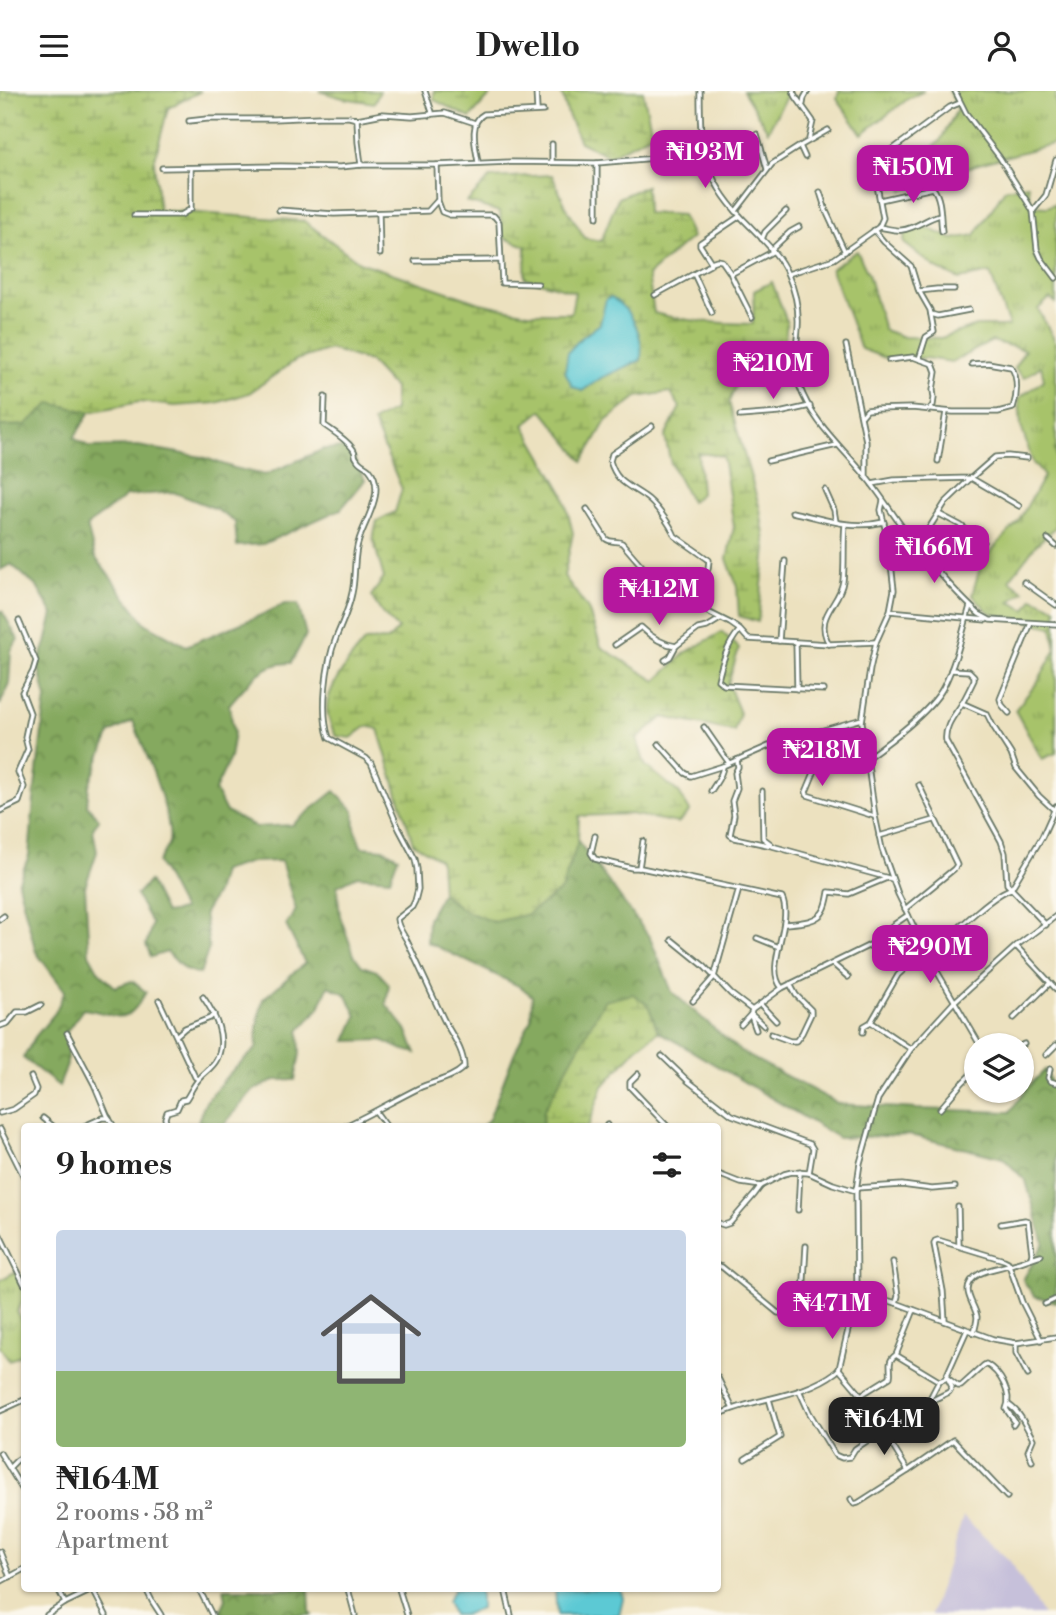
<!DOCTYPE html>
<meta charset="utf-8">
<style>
:root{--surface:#fff;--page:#f6f6f6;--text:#222;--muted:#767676;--accent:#b5179e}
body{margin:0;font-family:"Libre Bodoni",serif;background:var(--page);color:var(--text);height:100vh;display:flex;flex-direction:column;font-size:26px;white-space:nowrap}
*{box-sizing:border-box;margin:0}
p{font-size:23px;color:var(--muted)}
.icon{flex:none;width:38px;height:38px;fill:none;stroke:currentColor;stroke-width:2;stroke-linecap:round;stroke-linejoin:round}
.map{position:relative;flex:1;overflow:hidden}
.panel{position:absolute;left:21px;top:1032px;width:700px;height:469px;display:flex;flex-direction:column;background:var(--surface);border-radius:7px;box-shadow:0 2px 5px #0004}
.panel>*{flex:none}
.fabs{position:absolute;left:964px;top:942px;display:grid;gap:14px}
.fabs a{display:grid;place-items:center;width:70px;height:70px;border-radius:50%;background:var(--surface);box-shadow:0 2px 5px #0004;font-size:35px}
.price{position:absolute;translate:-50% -60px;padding:0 16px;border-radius:14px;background:var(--accent);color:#fff;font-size:23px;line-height:46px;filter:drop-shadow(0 2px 4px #0008)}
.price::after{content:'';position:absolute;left:50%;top:42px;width:21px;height:16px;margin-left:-10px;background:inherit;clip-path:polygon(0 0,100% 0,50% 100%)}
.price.active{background:#222;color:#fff}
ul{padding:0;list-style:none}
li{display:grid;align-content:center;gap:14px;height:371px;padding:0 35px}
li span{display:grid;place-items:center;height:217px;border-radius:7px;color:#555}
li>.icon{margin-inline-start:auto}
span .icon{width:126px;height:126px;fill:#fffc;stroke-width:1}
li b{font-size:30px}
h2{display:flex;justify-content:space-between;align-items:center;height:84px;padding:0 35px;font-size:30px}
header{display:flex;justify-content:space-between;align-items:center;height:91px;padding:0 35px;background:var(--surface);font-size:32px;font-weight:700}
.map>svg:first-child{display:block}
</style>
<header><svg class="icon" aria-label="menu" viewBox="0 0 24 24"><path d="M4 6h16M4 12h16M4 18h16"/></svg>Dwello<svg class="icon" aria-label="person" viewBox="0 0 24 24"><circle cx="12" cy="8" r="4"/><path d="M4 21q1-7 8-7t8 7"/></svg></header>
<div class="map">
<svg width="1056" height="1524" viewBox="0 0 1056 1524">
<defs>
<pattern id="grass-tufts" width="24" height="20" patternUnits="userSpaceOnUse" patternTransform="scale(1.75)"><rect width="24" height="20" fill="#a7c36a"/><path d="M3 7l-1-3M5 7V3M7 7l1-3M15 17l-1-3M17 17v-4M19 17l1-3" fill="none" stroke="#87a058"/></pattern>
<pattern id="forest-crowns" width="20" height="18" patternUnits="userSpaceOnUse" patternTransform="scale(1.75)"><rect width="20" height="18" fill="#85a95e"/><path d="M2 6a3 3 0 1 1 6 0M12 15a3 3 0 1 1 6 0" fill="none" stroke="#6c8b4e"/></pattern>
<pattern id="wetland-marsh" width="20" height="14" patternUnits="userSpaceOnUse" patternTransform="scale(1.75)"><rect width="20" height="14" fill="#a7c36a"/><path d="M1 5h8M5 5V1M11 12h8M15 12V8" fill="none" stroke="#87a058"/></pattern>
</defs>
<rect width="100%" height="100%" fill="#fbf7ec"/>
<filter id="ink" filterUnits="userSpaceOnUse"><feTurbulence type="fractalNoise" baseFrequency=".0143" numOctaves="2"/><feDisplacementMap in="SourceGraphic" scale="14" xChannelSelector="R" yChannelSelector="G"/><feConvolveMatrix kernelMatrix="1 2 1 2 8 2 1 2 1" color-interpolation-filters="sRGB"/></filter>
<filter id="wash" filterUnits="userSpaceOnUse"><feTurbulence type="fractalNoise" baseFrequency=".00686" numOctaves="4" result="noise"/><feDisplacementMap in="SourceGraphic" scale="28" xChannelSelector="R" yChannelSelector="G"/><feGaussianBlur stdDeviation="1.57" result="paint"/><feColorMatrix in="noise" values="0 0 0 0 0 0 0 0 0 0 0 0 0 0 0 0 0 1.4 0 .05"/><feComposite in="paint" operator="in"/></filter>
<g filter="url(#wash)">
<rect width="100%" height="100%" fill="#ece1bf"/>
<polygon fill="#c6c0da" points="963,1426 1010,1470 1043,1524 931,1524"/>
<g fill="url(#grass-tufts)" stroke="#63804f" stroke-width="2">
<polygon points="743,0 789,0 768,40"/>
<polygon points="839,0 924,0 909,7 862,43 837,8"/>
<polygon points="949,0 1056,0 1056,52 975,74 939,90 903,100 893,73 908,78 940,50 958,17"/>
<polygon points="1028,94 1031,115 1047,116 1056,112 1056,212 1050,207 1038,218 1056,252 1056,436 1036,454 1009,489 1024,500 1010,511 1026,519 1033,507 1056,517 1056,662 1042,668 1015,619 1037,592 1056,558 1052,536 990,522 972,504 982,470 1018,431 1044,385 1033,372 1021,335 1019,307 1044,289 1041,275 1024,287 1014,277 1025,259 992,250 952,271 925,267 888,268 861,258 831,178 857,160 868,183 884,239 904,246 941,247 976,235 1009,235 990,182 959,188 936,177 904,152 905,139 925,136 953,148 975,144 1005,98"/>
<path d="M15,1181C23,1200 29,1202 17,1220L24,1237V1262L9,1270L0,1255V1189Z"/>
</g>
<g fill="url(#forest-crowns)" stroke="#527349" stroke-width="2">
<path d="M51,312L90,321L74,347L90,356L138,355L202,366L234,377L265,384L324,358L349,357L365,389L341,418L263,453L237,455L235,431L214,417L173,401L126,405L87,435L95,466L146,533L186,555L266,522L284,513H298L306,544L291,572C262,571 246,594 229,614L234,641L230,667L215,699L226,721L256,736L292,734L335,700L354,720L355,737L361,756L383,758L398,766L390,788L357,785L337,795L340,825L354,864L362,875L377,880L389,893L386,913L406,938L416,962L401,958L382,949L346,950L357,925L346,903L328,895L319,917L299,940L300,963L295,989H275L252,1000L222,1036H196L205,1012L228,984L256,958L258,930L263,908L305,872L286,834L296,819L281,770L251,771L222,780L216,802L204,822L209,857L200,883L185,879L167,861L151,866L146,854L152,833L136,804L149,790L165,822L183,819L158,771C161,765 167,758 169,751C174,728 143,654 133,630L110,642L89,694L87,714L99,728L93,738L97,761L85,796L89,863L99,881L115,896L132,890L146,901C124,940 119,922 83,918L67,940V974L59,995L23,967L35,946L55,922L65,900L36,861L18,792L29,765L35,697L46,607L38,574L46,552L53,523L37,496L11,473L0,479V335L25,334Z"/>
<polygon points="0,520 2,520 18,548 11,560 9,592 0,614"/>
<polygon points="578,750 650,847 672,901 741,961 839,1013 917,1018 1010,1021 1027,997 1045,979 1056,1002 1056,1211 1034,1205 1023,1189 1044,1152 1026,1090 1003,1067 910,1044 839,1047 658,940 648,914 544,1019 542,1036 482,1036 489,1028 514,963 531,928 532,905 521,896 427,851 428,827 442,802 465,820 494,831 528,823 561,799"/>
<polygon points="224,1498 309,1498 310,1520 312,1524 219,1524 226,1508"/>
</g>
<g fill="url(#wetland-marsh)" stroke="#63804f" stroke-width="2" fill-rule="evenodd">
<path d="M0,0H201L168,17L154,71L159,119L304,130L359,171L480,212L528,222H571L575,201L525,187L526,155L502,146L500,121L467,111L490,87L552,84L567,118L585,147L601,150L618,107L646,95L647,122L682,124L692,146L648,184L654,222C686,231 720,232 753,233L754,200L772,191L787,231L783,263L738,289L729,311L760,418L766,457L758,531L739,525L737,495L727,468L734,436L723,365L698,362L701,402L691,411L671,373L665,346L680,316L670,301L637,306L606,330L583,370L542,319L524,334L563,402L573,442L564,485L588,518L601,556L656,590L685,562L722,541L739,557L728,593L740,622L734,640L663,626L637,648L645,674L679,702L690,720L678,732L630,723L579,725L578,750L561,799L528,823L494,831L465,820L442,802L440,769L413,752L378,638L367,635L351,647L336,645C332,637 327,628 327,618C326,598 352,565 365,550L388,549L398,538L382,522L371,505L384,487L373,448L377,430L395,421L402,398L373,331L394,319V297L369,270L330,258L296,269L249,302L216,312L175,315L139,311L90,321L51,312L25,334L0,335ZM600,233L641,269L601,287L582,300L580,248Z"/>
<polygon points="319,0 380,0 374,12 343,7"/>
<polygon points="434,0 494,0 470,27 434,9"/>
<polygon points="561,0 643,0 652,43 609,65 580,51 568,24"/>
<polygon points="633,903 648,914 658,941 637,957 603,995 588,1036 542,1036 544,1019 604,910"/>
</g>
<g fill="#5cc9d4" stroke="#3e8384" stroke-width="2">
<path d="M611,206C632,220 644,243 641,269L601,287L582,300L572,295L565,280L568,261L580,248L600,233L606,208Z"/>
<polygon points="454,1498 480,1498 480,1518 463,1524 453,1524 447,1511"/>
<polygon points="555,1498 620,1498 623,1507 619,1524 557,1524"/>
</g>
</g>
<g filter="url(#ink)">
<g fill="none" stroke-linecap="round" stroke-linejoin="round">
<g stroke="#677665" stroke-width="7">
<g id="minor">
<polyline points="425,0 432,21 430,24"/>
<polyline points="536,0 537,19"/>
<path d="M700,0C700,55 702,85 742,127C758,144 779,162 788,184C795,200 799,220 798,236C797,256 792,275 799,294C813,334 847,360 871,392C887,413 901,436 918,457C937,480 957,503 979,523L990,529L1056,533"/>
<polyline points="793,0 796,6 813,30 809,48"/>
<polyline points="955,0 966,22 1000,67 1033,120 1037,158 1041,167 1056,187"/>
<polyline points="803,13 804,7 808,0"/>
<polyline points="357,28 358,51 361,74"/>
<polyline points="189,30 207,28 274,28 319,26 349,26 357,28 383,23 412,25 445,22 475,32"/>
<polyline points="757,43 767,78"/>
<polyline points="800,55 805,66"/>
<path d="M478,71C476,57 468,31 484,23L543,20"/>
<polyline points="552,71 552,53"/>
<polyline points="597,72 597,126"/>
<polyline points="437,74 438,110 442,121 450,124 490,124 494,125 499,131 502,192 538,193"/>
<polyline points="162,77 281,75 340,76 361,74 437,74 510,71 597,72 703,63"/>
<polyline points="820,101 826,120 845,161"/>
<path d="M880,109L933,97C942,108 940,126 942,140"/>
<polyline points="279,119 334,123 428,120 437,110"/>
<polyline points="736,120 772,73 800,55 828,39"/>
<polyline points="1033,120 1046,104 1056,69"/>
<polyline points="379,122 380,163"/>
<polyline points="134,124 181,124 191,118 191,78"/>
<path d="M879,136C886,137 895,140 902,139C915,138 927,127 940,124"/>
<polyline points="874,139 884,151 911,175 918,198 930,219 934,241 926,246 919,268"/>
<polyline points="762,148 765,141 786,120"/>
<polyline points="771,159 790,141 799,136"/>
<polyline points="415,170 500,169"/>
<polyline points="711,171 700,154 700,152 740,125"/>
<polyline points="694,183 712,222"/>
<polyline points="788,183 834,168 879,136 883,127 874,78 876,68 880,64 893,58 950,16 960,12"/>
<polyline points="731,184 752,226"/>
<polyline points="919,200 937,198 954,198"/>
<polyline points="655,204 710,174 711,171 717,169 722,170 731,183 772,161"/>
<polyline points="931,223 938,225 969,219"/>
<polyline points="846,254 866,350 866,386"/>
<polyline points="889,269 913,266 933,273 936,281 933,299 934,307 933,314 929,319"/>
<path d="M325,306L324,334C334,341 346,348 353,358C357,364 353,363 357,368C359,373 365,374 369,378C387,399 365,429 359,449C353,465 356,485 352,502C349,518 342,532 336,547C326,572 320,622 329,647L366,667L371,672L399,738L415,768L417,778L418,798L415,810L412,816L397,828C398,838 404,843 408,852C420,877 431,902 443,927C450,942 464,958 464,976C452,988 434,990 419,997C393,1010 369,1024 343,1036"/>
<polyline points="740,325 779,322 810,315"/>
<path d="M862,325L867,319L875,318L912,317L953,321H998L1013,317C1017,305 1019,287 1011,276L988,272L972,273"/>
<path d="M652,335L612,363L610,370C617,392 627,393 644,405C655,412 670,433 675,445L709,469L708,478L689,512"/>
<polyline points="768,370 837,354"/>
<polyline points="938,370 946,321"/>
<polyline points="872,393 894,389 971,387 995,366 1008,365 1027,367"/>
<polyline points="825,399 834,419 836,431"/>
<polyline points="883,410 881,419 889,455 894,499 890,520 876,551 870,578 862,631 875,725 882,758 898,803 928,865 980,954"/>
<path d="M587,418L606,448C611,452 617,449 622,452L654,489L666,500L730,532L740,539L748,548L829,553L876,551"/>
<path d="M792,421C825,428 850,439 884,431"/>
<polyline points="939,423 960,434 983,451"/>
<polyline points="1048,448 1056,455"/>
<polyline points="917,456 945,412 971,387 1019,415"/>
<polyline points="1024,491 1056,514"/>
<polyline points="890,520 986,529"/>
<path d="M739,540C727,554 722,572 718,589L724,594L824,599"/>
<polyline points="779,550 785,470"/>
<polyline points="796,552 797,598"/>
<path d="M829,553C813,524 840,514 843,490C845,472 843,452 845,434"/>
<path d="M615,554L641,536C651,546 661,553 676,555L698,538L707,536L720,528"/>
<polyline points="665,569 670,566 676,555"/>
<path d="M951,579L969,580L974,585V589C970,597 966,606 961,614C954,625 944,636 946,650L1001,750L1005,762L1007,793L1046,834"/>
<polyline points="962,612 987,623 993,635 1011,663 1016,677 1039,705 1053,718"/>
<polyline points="1009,622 1002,614 1000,608 1031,532"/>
<polyline points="704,636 729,672"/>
<polyline points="810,643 816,677 806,701 807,704 874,725"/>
<polyline points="659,653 685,682 691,685 723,675 771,654 862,628"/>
<path d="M867,667C889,651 930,621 943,597C956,572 962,543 970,515"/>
<polyline points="737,669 738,676 735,682 737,697 732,710 734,724 730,744 735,747 772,755 892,788"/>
<path d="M711,700C716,691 722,686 723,675"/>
<polyline points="762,700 763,747 771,753"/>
<polyline points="0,720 19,711 24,696 18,681 28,658 25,646 30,622 22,601 33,580 36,570 19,530"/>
<path d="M595,745L591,762L595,768L632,777H641L782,807C794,832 763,876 782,897"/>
<polyline points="879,745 934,729"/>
<polyline points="639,777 643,750"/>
<polyline points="905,818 954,778 957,774 919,694"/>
<polyline points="0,828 4,825"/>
<path d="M784,833C796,832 818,832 824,819C827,814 828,807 829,801L849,803L887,787"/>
<polyline points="757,847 779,856"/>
<polyline points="672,849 704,875 731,903 752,919"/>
<polyline points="1017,856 1056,898"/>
<polyline points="833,873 848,886"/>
<polyline points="159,909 195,986 198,988"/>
<polyline points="693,910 714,886 739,798"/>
<polyline points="761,914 776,930"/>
<polyline points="751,923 764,935"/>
<polyline points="751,925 756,939"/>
<polyline points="1014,927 1050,892"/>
<polyline points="871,931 911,958"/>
<polyline points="741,934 751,923 752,919 782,897 874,852 892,835 908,824"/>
<polyline points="0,935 8,932 17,921 27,921 41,914"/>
<path d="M863,941L864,935L871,931L898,884L920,864L924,863L928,865C944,851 993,802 1011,798L1042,746L1056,715"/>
<polyline points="67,942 94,993 107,1024 114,1036"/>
<polyline points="771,943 790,950 796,950 802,942 811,923 811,919 796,904 790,893"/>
<polyline points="177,944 185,937 210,927 214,923"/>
<polyline points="1022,954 1024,953"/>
<polyline points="1046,964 1056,954"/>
<polyline points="662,965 688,990 732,1024 810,1053 813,1058 809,1082"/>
<polyline points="1050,978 1048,987 1050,990 1056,992"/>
<polyline points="638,983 630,991 630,996 668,1036"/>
<polyline points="940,1018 962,992 976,978"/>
<polyline points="376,1021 387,1036"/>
<polyline points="0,1022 14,1018 34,1004 36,998 31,986"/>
<polyline points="43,1027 54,1036"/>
<polyline points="607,1034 608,1036"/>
<polyline points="82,1036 102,1027 109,1027"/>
<path d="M167,1036L165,1027L167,1021L177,1018L181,1009L186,1008C190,1002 193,995 198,989C203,982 213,977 217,968C227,947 215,923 203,906"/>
<polyline points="0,1038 24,1086"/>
<polyline points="718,1083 741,1092 761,1095"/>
<polyline points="856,1097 902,1094 932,1098 955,1096"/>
<polyline points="958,1116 959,1155"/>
<polyline points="798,1119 800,1081"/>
<polyline points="718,1132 724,1134 730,1132 755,1103 761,1095 784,1083 792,1081 809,1082 833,1093 856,1100"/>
<polyline points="1001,1133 1025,1129 1028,1130 1032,1162 1031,1167"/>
<polyline points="0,1144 24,1193"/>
<polyline points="893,1171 898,1205 896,1212"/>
<polyline points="718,1175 722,1176 778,1222 796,1220 809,1225 849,1228"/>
<polyline points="857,1200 896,1212 993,1248 1016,1252 1056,1246"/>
<polyline points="1045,1213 1056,1208"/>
<polyline points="802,1222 806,1155"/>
<polyline points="945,1230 943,1200 934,1153 935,1150 938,1149 1004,1169 1008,1171 1022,1211 1041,1249"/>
<path d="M974,1242C975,1237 977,1231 977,1226C976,1217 968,1208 968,1199C969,1180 995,1178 1009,1174C1020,1172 1030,1167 1041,1164"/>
<polyline points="1016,1252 1016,1262 1028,1284"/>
<polyline points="896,1264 939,1290"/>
<polyline points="839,1278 861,1304 908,1380"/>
<path d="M946,1286L958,1295H961L983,1275L986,1273C1000,1281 1013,1303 1006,1318L1015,1331L1013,1334"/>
<polyline points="718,1287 732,1316"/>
<polyline points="799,1299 809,1321 835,1364 842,1367 850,1366 855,1358 890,1334 913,1319 949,1301 952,1296 948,1288"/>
<path d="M861,1304L890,1286C892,1278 886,1270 896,1264L914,1219"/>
<polyline points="928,1311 939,1290 945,1288 946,1286 967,1239"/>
<path d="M1009,1314C1021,1322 1026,1336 1033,1348L1028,1360L1032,1370"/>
<polyline points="0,1320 24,1309"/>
<path d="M718,1324C755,1306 802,1307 836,1281L839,1278L857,1200L856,1100L860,1072L878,1008L911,958L954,911L1016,855L1056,825"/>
<polyline points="0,1362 24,1401"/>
<polyline points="745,1368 780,1346 769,1308"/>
<polyline points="10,1376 17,1369 24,1365"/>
<polyline points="851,1408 854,1413 858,1412 908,1380 953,1349 1007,1406"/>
<polyline points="0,1461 10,1486"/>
<polyline points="0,1491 24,1478"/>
<polyline points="58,1498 65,1512"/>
<polyline points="146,1498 152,1510 161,1524"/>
<polyline points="199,1498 212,1524"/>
<polyline points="348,1498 355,1524"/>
<polyline points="399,1498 407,1524"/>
<polyline points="505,1498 511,1524"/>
<polyline points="93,1499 106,1524"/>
<polyline points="47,1524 65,1512 94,1498"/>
</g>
</g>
<use href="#minor" stroke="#fff" stroke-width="3.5"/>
</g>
</g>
</svg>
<div class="fabs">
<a><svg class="icon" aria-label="layers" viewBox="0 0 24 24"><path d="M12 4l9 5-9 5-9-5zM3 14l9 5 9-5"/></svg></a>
</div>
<b class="price" style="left:705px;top:99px">₦193M</b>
<b class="price" style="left:913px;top:114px">₦150M</b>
<b class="price" style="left:773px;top:310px">₦210M</b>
<b class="price" style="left:934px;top:494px">₦166M</b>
<b class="price" style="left:659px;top:536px">₦412M</b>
<b class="price" style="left:822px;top:697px">₦218M</b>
<b class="price" style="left:930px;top:894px">₦290M</b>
<b class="price" style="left:832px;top:1250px">₦471M</b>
<b class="price active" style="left:884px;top:1366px">₦164M</b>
<section class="panel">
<h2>9 homes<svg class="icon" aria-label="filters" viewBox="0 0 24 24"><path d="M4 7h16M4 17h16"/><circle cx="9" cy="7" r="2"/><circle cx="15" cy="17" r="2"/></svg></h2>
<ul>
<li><span style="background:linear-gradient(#c9d6e8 65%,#8fb573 0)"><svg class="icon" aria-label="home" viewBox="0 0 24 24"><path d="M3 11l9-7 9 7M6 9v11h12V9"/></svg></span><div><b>₦164M</b><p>2 rooms · 58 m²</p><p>Apartment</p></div></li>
</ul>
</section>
</div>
